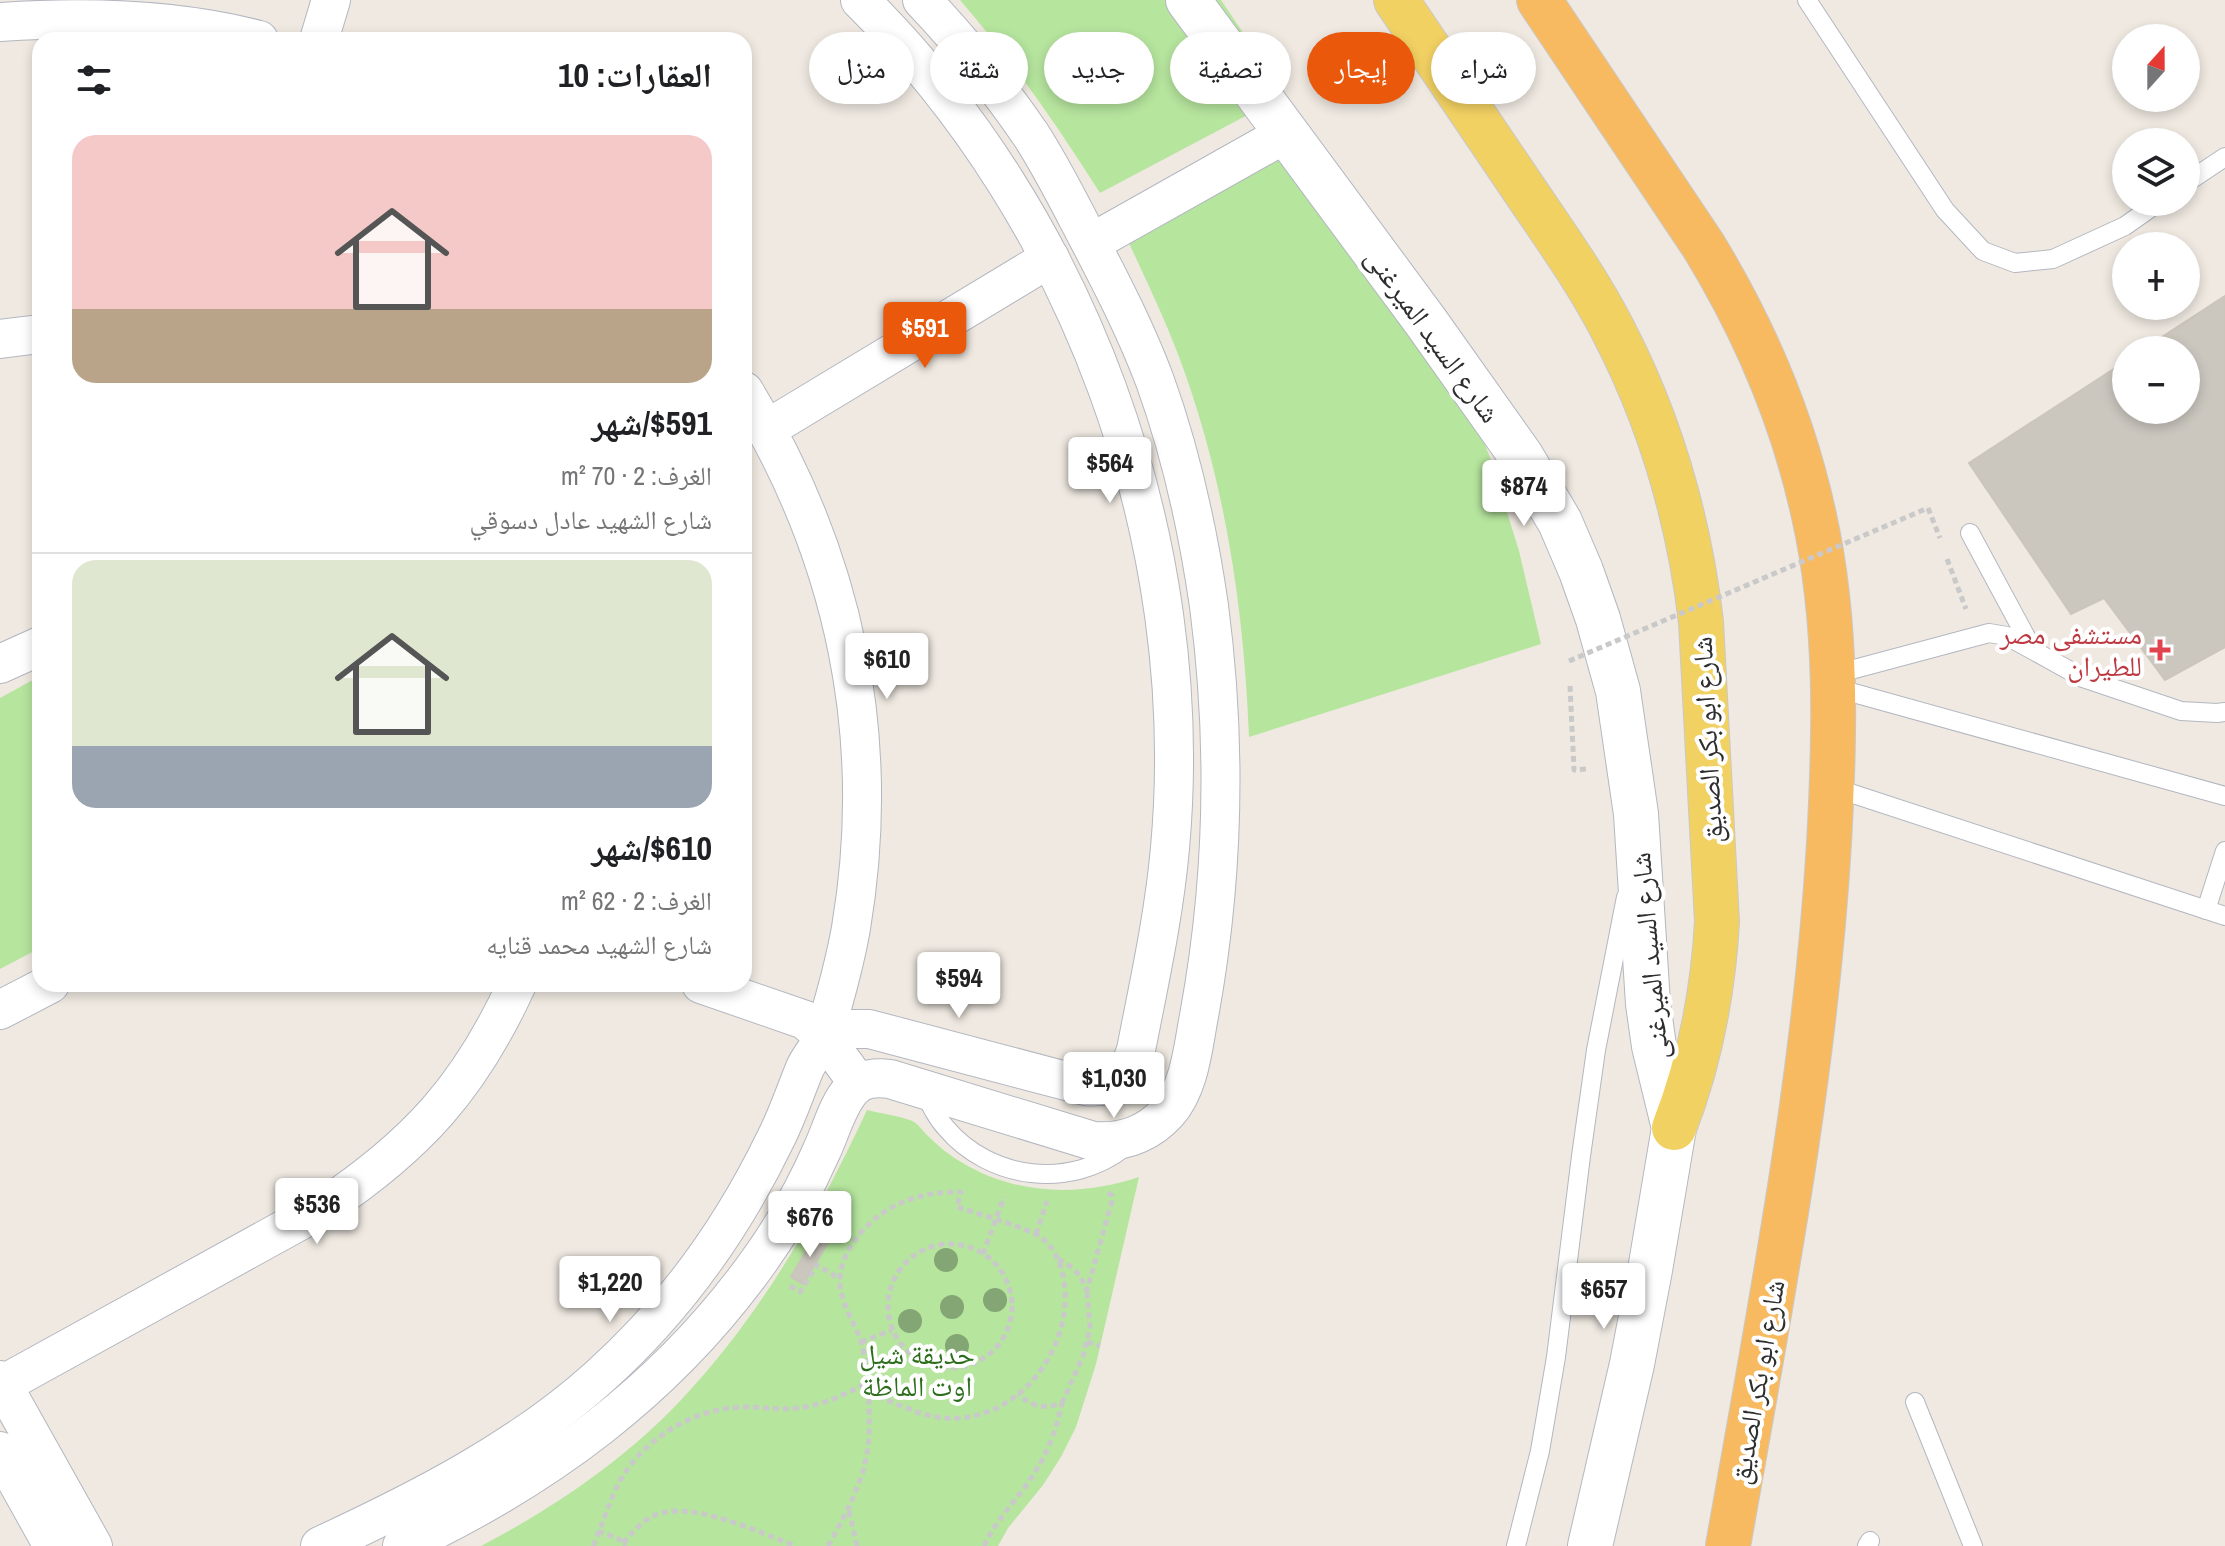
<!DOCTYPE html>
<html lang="ar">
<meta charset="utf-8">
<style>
:root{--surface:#fff;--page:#f6f6f6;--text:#202124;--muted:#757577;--line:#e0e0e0;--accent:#ea580c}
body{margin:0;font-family:"Archivo Narrow","Noto Naskh Arabic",sans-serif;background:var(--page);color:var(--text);direction:rtl;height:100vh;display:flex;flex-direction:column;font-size:30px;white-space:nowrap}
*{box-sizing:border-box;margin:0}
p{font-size:26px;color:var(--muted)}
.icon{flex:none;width:44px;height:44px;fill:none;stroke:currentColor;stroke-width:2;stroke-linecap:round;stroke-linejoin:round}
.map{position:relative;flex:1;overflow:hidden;direction:ltr}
.drawer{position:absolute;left:32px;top:32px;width:720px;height:960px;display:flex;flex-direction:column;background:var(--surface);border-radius:24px;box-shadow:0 4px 12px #0003;direction:rtl}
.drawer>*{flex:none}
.top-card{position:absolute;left:776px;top:32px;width:760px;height:72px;direction:rtl;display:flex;gap:16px}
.needle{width:52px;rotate:21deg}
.buttons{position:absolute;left:2112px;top:24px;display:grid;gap:16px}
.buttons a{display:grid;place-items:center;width:88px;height:88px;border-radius:50%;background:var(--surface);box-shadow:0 4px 12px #0003;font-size:40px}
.price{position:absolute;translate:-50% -68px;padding:0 18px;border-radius:8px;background:#fff;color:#222;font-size:26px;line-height:52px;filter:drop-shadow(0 2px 4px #0008)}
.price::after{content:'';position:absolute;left:50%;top:48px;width:24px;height:18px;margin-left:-12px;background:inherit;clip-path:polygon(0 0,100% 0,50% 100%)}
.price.active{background:var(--accent);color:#fff}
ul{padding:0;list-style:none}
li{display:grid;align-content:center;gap:16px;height:424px;padding:0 40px}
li+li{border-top:2px solid var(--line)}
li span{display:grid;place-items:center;height:248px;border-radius:24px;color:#555}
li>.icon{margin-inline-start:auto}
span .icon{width:144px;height:144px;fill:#fffc;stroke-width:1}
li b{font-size:34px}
h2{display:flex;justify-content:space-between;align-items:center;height:96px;padding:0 40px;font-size:34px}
.chip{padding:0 28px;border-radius:36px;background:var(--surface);box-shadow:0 4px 12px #0003;font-size:28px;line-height:72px}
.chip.active{background:var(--accent);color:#fff}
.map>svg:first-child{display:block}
</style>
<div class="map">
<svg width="2225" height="1546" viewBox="0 0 2225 1546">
<rect width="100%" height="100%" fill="#efe9e1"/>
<g fill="#b6e59e">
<path d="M960,0H1221L1285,95L1100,193C1057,125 1012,60 960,0Z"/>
<path d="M1311,142L1456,371L1491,460L1519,551L1541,644L1249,737C1244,613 1227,494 1186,376C1170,330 1149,286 1128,241Z"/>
<polygon points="40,676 40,948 0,969 0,698"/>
<path d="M867,1110C878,1113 906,1117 914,1122C919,1125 923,1131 927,1135C937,1145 949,1155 961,1162C1015,1195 1080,1197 1139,1177L1096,1364L1076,1427L1061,1457L1043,1485L1008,1528L998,1546H481C552,1509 626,1459 681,1400C761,1315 818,1215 867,1110Z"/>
</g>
<g fill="#cbc7bf" stroke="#cbc5ba" stroke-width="2">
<polygon points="2225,296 2225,647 2165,680 2104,598 2071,614 1969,463 2126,361 2126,410 2186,410 2186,350 2142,350"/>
<polygon points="816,1234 829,1241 803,1284 791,1277"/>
</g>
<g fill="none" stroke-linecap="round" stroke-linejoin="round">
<g stroke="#b4b7c1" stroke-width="20">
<g id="service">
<polyline points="1807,0 1945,210 1983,251 2015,263 2053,259 2125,226 2159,202"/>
<polyline points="2186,183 2225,157"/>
<polyline points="1970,533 2033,650"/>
<polyline points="1832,675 1989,633 2007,636 2083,678 2181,711 2217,713 2225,712"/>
<polyline points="1832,687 2225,796"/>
<polyline points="1832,787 2225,916"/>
<polyline points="2206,910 2225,851"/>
<path d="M924,1091C930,1104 936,1117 946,1128C990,1180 1071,1190 1125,1147"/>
<polyline points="1915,1402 1973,1546"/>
<polyline points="1516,1546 1540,1451 1556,1357 1581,1156 1596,1050 1626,897"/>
<polyline points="1867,1546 1870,1541"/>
</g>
</g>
<g stroke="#b4b7c1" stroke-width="40">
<g id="minor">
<path d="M0,22C87,16 175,18 259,40"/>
<polyline points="319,40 331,0"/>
<polyline points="1091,243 1285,134"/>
<polyline points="0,339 40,334"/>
<polyline points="767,429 1050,258"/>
<polyline points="0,664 40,646"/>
<polyline points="701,984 805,1020 824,1037 858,1083"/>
<polyline points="0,1010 50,984"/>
<path d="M824,1037L846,1029H869L1085,1086C1115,1089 1127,1078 1136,1050C1149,983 1164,916 1170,848C1198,540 1079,216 860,0"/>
<polyline points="0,1380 93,1546"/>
<path d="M0,1386L323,1208C417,1145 470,1087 517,984"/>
<polyline points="0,1451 53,1546"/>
<path d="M320,1546C417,1501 518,1450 598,1378C672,1312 732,1229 775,1140C787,1117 795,1092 805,1068C810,1057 818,1049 824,1038C828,1030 829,1019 831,1011C839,983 846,956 851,928C883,737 845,556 744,391"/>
<path d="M402,1546C545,1479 667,1390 759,1261C784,1226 805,1189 822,1150C831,1131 837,1106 851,1090C861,1078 875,1077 890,1079L1093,1141C1123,1143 1147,1135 1168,1112C1190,1087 1193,1047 1199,1016C1224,880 1227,743 1209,606C1198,530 1181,453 1155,381C1137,333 1114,288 1090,242C1071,206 1053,169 1031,135C998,87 962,42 922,0"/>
</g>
</g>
<g stroke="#b4b7c1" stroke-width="46">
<polyline id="secondary" points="1188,0 1426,322 1521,456 1560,522 1581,571 1598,619 1618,691 1636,814 1648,1004 1654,1046 1674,1128 1650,1270 1632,1364 1590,1546"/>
</g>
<g stroke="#c9c9c9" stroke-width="46">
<path id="primary" d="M1396,0C1437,61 1478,121 1519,182C1552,231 1587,279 1614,332C1661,423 1689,520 1701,622L1717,922C1713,993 1700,1061 1674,1128"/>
</g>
<g stroke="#c9c9c9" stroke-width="46">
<path id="trunk" d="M1539,0L1703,245C1755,330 1793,419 1814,516C1838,623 1835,735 1829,843C1815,1080 1769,1313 1728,1546"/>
</g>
<g stroke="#c9c9c9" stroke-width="5" stroke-dasharray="6 4" stroke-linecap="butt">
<polyline points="1928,508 1940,538"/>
<polyline points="1947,559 1966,609"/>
<polyline points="1570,686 1574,770 1587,769"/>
<polyline points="1036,1234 1047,1201"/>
<circle cx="950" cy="1306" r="62"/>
<polyline points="983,1254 1004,1197"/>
<path d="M1058,1260C1074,1265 1081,1277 1087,1290L1112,1201V1196L1107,1191"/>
<polyline points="790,1286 800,1292 817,1265 840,1279"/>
<polyline points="861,1342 892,1330"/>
<polyline points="1087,1342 1100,1346"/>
<polyline points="1062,1403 1083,1356 1090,1328 1087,1290"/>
<polyline points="849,1511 857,1546"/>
<polyline points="598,1531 619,1539 626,1546"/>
<path d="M623,1543C632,1533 640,1523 651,1517C687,1497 759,1533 796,1546"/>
<path d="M593,1546C603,1524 609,1500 621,1479C646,1437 695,1408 743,1407C764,1407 784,1411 804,1407C826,1404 847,1393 867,1383"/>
<path d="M828,1546C848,1510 868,1475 869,1433C870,1406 868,1361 859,1336C852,1318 839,1300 840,1279C840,1265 847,1251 855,1240C881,1205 918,1191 961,1192L957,1207C975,1213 1030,1228 1043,1239C1055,1249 1062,1266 1064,1282C1073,1344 1026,1412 961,1418C928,1421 898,1404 868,1392"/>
<path d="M984,1546C995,1522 1012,1505 1027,1484C1045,1459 1056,1433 1062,1403C1044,1409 1032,1407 1018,1394"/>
</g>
<use href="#service" stroke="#fff" stroke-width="18"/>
<use href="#minor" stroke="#fff" stroke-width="38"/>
<use href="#secondary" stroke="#fff" stroke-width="44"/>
<use href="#primary" stroke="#f2d163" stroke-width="44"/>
<use href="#trunk" stroke="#f8ba60" stroke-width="44"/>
<polyline stroke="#c9c9c9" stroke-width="5" stroke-dasharray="6 4" stroke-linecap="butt" points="1569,661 1928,508"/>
</g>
<g fill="#84a574">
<circle cx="946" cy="1260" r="12"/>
<circle cx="995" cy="1300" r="12"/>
<circle cx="952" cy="1307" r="12"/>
<circle cx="910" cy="1321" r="12"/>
<circle cx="957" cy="1346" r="12"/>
</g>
<path fill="#e0444e" stroke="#fff" stroke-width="3" d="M2156 638h8v8h8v8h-8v8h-8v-8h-8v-8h8z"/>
<g text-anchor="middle" stroke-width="8" stroke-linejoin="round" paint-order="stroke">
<g font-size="28" fill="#2e2e2e" stroke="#fff">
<text transform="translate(1433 335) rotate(54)" y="10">شارع السيد الميرغنى</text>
<text transform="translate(1707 740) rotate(-93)" y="10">شارع ابو بكر الصديق</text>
<text transform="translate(1649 956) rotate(-95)" y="10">شارع السيد الميرغنى</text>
<text transform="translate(1757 1382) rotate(-80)" y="10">شارع ابو بكر الصديق</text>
</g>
<g font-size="28" fill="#be3a42" stroke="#fff" text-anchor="end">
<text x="2142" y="644">مستشفى مصر<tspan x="2142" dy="32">للطيران</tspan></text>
</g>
<g font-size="28" fill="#2c6e1b" stroke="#fff">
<text x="917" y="1364">حديقة شيل<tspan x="917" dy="32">اوت الماظة</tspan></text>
</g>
</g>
</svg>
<div class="buttons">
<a><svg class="needle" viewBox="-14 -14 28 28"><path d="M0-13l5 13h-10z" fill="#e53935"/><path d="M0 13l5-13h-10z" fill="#757577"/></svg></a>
<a><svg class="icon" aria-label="layers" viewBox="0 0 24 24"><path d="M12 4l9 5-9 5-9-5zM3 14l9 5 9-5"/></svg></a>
<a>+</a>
<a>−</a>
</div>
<b class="price active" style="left:925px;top:370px">$591</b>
<b class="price" style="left:1110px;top:505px">$564</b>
<b class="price" style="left:1524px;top:528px">$874</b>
<b class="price" style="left:887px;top:701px">$610</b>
<b class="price" style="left:959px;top:1020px">$594</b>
<b class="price" style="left:1114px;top:1120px">$1,030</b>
<b class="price" style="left:317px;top:1246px">$536</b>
<b class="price" style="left:810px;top:1259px">$676</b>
<b class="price" style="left:610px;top:1324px">$1,220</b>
<b class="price" style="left:1604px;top:1331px">$657</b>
<div class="top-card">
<a class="chip">شراء</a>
<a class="chip active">إيجار</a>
<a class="chip">تصفية</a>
<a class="chip">جديد</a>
<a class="chip">شقة</a>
<a class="chip">منزل</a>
</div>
<section class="drawer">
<h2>العقارات: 10<svg class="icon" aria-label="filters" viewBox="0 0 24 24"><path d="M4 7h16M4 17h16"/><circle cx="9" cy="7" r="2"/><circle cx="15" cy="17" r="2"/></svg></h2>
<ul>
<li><span style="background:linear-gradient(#f6c9c9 70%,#b9a48a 0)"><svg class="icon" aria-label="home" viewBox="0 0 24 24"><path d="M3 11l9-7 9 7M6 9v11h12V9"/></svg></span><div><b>$591/شهر</b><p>الغرف: 2 · 70 m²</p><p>شارع الشهيد عادل دسوقي</p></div></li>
<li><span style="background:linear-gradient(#dfe7d0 75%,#9aa5b1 0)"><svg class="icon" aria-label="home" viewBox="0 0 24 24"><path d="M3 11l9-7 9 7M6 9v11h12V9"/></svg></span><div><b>$610/شهر</b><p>الغرف: 2 · 62 m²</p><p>شارع الشهيد محمد قنايه</p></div></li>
</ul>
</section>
</div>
